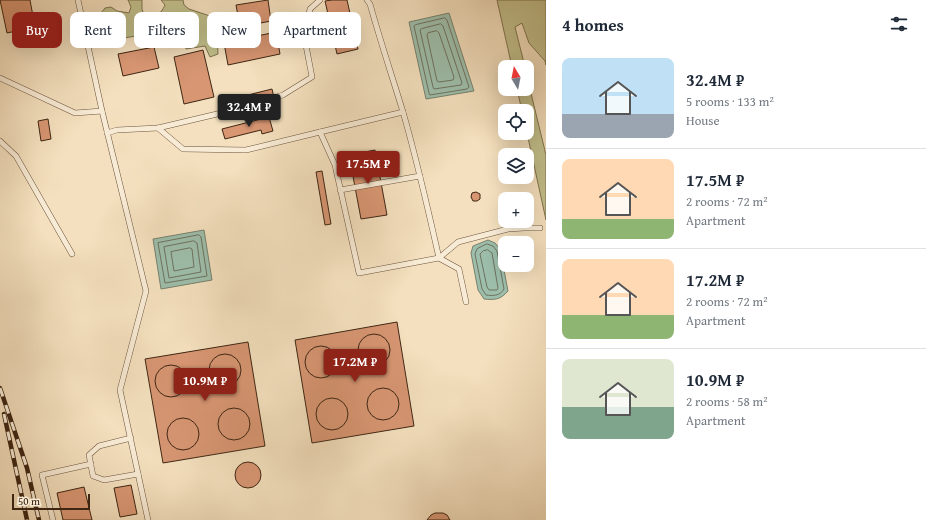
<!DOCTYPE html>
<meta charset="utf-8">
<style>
:root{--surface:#fff;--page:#f2f2f3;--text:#1f2937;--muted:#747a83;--line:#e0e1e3;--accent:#8f2418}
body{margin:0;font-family:"Gentium Book Plus",serif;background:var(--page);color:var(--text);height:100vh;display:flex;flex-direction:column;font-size:15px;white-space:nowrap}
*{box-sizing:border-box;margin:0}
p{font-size:13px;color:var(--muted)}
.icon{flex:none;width:22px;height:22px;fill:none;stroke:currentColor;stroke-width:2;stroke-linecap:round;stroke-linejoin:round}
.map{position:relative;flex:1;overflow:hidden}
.drawer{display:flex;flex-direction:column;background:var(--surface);width:380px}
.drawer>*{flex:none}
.guide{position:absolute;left:12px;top:12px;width:380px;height:36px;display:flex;gap:8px}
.needle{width:26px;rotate:350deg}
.controls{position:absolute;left:498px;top:60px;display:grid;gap:8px}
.controls a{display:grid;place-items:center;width:36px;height:36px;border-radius:8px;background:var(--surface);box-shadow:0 4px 16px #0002;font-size:20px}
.scale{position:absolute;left:12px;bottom:10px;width:78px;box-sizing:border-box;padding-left:4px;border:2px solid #3e2613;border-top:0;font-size:11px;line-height:14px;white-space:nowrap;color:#3e2613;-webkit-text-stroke:3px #f8ebd5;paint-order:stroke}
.price{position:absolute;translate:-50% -34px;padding:0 9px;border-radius:4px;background:var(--accent);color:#fff;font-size:13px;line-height:26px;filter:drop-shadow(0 1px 2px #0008)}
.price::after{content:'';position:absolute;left:50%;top:24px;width:12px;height:9px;margin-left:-6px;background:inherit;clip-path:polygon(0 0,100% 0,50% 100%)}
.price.active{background:#222;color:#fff}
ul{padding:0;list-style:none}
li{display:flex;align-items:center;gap:12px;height:100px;padding:0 16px}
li+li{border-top:1px solid var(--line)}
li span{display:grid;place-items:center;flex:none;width:112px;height:80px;border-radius:8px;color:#555}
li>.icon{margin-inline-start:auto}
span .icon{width:48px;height:48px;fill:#fffc;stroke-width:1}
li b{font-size:17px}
h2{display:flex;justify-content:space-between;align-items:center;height:48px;padding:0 16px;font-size:17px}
.chip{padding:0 14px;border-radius:8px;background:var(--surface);box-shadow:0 4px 16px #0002;font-size:14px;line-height:36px}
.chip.active{background:var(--accent);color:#fff}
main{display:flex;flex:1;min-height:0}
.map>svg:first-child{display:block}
</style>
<main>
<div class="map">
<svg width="546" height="520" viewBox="0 0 546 520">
<rect width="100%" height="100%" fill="#f4e0be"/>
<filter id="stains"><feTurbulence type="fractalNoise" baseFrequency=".005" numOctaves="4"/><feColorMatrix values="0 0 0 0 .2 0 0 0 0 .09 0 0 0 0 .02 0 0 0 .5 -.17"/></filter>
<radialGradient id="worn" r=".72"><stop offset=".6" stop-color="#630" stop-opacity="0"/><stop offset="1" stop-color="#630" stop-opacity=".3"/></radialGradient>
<g fill="#c2c08c" stroke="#807350">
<path d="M128,0H142V9L145,18C155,18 161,14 165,5L161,0H183L184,5L189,9L216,18L220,28L217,34L218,54L210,57L205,46L186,49L182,39C174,38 167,31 159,28L149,34L117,39L109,38L105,34L101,13L105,8L111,7L117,11L129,13L131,7Z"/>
<polygon points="497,0 546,0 546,65 545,61 529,43 522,23 515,27 525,67 512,67"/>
<polygon points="527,77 546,155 546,220 527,133 527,111 522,111 517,89 527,89"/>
</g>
<g fill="#9dbeab" stroke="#77816e">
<polygon points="449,13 474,91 426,99 409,22"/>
<polygon points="204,230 212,280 161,289 153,239"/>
<path d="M488,240L495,243L500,249L508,291C500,300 495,300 484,299L478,290L471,253L473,246Z"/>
</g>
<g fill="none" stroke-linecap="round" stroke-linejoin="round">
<g stroke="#6e725f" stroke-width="1">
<polygon points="445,18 447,20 469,87 467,89 430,95 429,93 414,26 415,25"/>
<polygon points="441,24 443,26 462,83 461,85 434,89 433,87 420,30 421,29"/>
<polygon points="437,31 439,33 454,77 453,80 439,82 437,81 427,35 428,33"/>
<polygon points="199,235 201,237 207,276 165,283 158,243"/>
<polygon points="194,241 197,243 201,272 169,278 164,247"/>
<path d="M487,244L493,246L497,251L504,289C500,296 493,296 486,295L482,289L475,254L477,249Z"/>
<polygon points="190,248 192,249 194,267 174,271 171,252"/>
<polygon points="488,250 492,253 498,288 497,290 489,290 487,287 480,254 483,251"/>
</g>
</g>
<g fill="#d89673" stroke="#3e2613">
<polygon points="0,0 30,0 35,27 7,33"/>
<polygon points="268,0 271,21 240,27 236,5"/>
<polygon points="332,0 347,0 358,49 337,54 325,1"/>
<polygon points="276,32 280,54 228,65 224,43"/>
<polygon points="154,47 159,68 123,76 118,54"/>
<polygon points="203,50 214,97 184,104 174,57"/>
<polygon points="272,89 277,111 245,119 240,97"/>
<polygon points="269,117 273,131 262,134 261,130 225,139 222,129"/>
<polygon points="48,119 51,139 41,141 38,121"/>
<polygon points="375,150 387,215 361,219 349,155"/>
<polygon points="322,171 331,224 325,225 316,172"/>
<polygon points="476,192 480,194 480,199 477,201 473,201 471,197 472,193"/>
<polygon points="397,322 414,426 312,443 295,340"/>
<circle cx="374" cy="350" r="16"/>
<polygon points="248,342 265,446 163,463 145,359"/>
<circle cx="321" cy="362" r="16"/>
<circle cx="225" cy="370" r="16"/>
<circle cx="171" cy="381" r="16"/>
<circle cx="383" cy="404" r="16"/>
<circle cx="332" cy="414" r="16"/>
<circle cx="234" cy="424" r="16"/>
<circle cx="183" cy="434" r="16"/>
<circle cx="248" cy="475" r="13"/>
<polygon points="131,485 137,514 120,517 114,488"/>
<polygon points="84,487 92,520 63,520 57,493"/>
<polygon points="435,513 443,513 447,515 450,520 427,520 431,515"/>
</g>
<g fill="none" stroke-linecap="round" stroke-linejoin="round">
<g stroke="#6c543e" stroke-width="6">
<g id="lane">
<polyline points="78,0 102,111 146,291 120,390 148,520"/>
<polyline points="0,78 75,113 102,111"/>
<path d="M158,128L183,149L246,150L320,132L335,165L359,273L439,258C428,209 417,160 403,112C392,76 380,40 370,4L367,0"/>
<polyline points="320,132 403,112"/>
<polyline points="107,133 117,130 158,128 234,110 283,95 312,77 304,35 310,9 320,0"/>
<polyline points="0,141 16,156 72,254"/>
<polyline points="340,190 420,176"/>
<polyline points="466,302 459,269 439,258 458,242 508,229 524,228 540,228"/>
<polyline points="131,438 99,446 89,455 93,476 104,480 138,474"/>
<polyline points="53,520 42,475 91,464"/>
</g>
</g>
<use href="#lane" stroke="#f8ebd5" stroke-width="5"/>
<g stroke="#3e2613" stroke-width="4.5">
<g id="rail">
<polyline points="0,388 27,468 39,520"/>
<polyline points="4,414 27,520"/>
</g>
</g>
<use href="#rail" stroke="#f8ebd5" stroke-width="3" stroke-dasharray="9" stroke-linecap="butt"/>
</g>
<rect width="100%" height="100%" filter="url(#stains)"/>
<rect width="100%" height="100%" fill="url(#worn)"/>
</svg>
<div class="controls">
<a><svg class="needle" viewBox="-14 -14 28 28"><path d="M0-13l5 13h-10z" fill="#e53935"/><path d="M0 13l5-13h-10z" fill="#747a83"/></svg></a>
<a><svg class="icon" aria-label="locate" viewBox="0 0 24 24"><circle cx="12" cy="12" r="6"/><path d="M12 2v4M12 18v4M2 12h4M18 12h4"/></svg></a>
<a><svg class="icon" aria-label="layers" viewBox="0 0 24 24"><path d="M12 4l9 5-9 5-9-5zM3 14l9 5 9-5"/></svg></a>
<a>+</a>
<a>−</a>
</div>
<div class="scale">50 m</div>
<b class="price active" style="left:249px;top:128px">32.4M ₽</b>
<b class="price" style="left:368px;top:185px">17.5M ₽</b>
<b class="price" style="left:355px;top:383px">17.2M ₽</b>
<b class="price" style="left:205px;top:402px">10.9M ₽</b>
<div class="guide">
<a class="chip active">Buy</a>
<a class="chip">Rent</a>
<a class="chip">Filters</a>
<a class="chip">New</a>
<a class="chip">Apartment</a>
</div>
</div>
<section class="drawer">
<h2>4 homes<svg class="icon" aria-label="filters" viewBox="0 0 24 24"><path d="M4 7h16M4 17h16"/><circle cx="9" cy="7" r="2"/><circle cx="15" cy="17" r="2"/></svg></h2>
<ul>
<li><span style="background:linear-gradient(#bfe0f5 70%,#9aa5b1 0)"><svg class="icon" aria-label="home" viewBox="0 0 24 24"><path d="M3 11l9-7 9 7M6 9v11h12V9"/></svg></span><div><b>32.4M ₽</b><p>5 rooms · 133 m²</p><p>House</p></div></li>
<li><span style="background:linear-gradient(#ffd9b3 75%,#8fb573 0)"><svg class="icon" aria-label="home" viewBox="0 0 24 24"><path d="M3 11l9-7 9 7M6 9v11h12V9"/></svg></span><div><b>17.5M ₽</b><p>2 rooms · 72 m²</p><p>Apartment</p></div></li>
<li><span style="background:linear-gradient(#ffd9b3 70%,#8fb573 0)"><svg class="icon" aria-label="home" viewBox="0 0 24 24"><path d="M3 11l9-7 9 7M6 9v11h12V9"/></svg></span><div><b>17.2M ₽</b><p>2 rooms · 72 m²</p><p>Apartment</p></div></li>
<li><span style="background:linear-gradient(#dfe7d0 60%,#7fa58c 0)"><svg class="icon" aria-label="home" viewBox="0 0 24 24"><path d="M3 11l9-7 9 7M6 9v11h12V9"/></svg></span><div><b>10.9M ₽</b><p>2 rooms · 58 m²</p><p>Apartment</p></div></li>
</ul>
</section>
</main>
